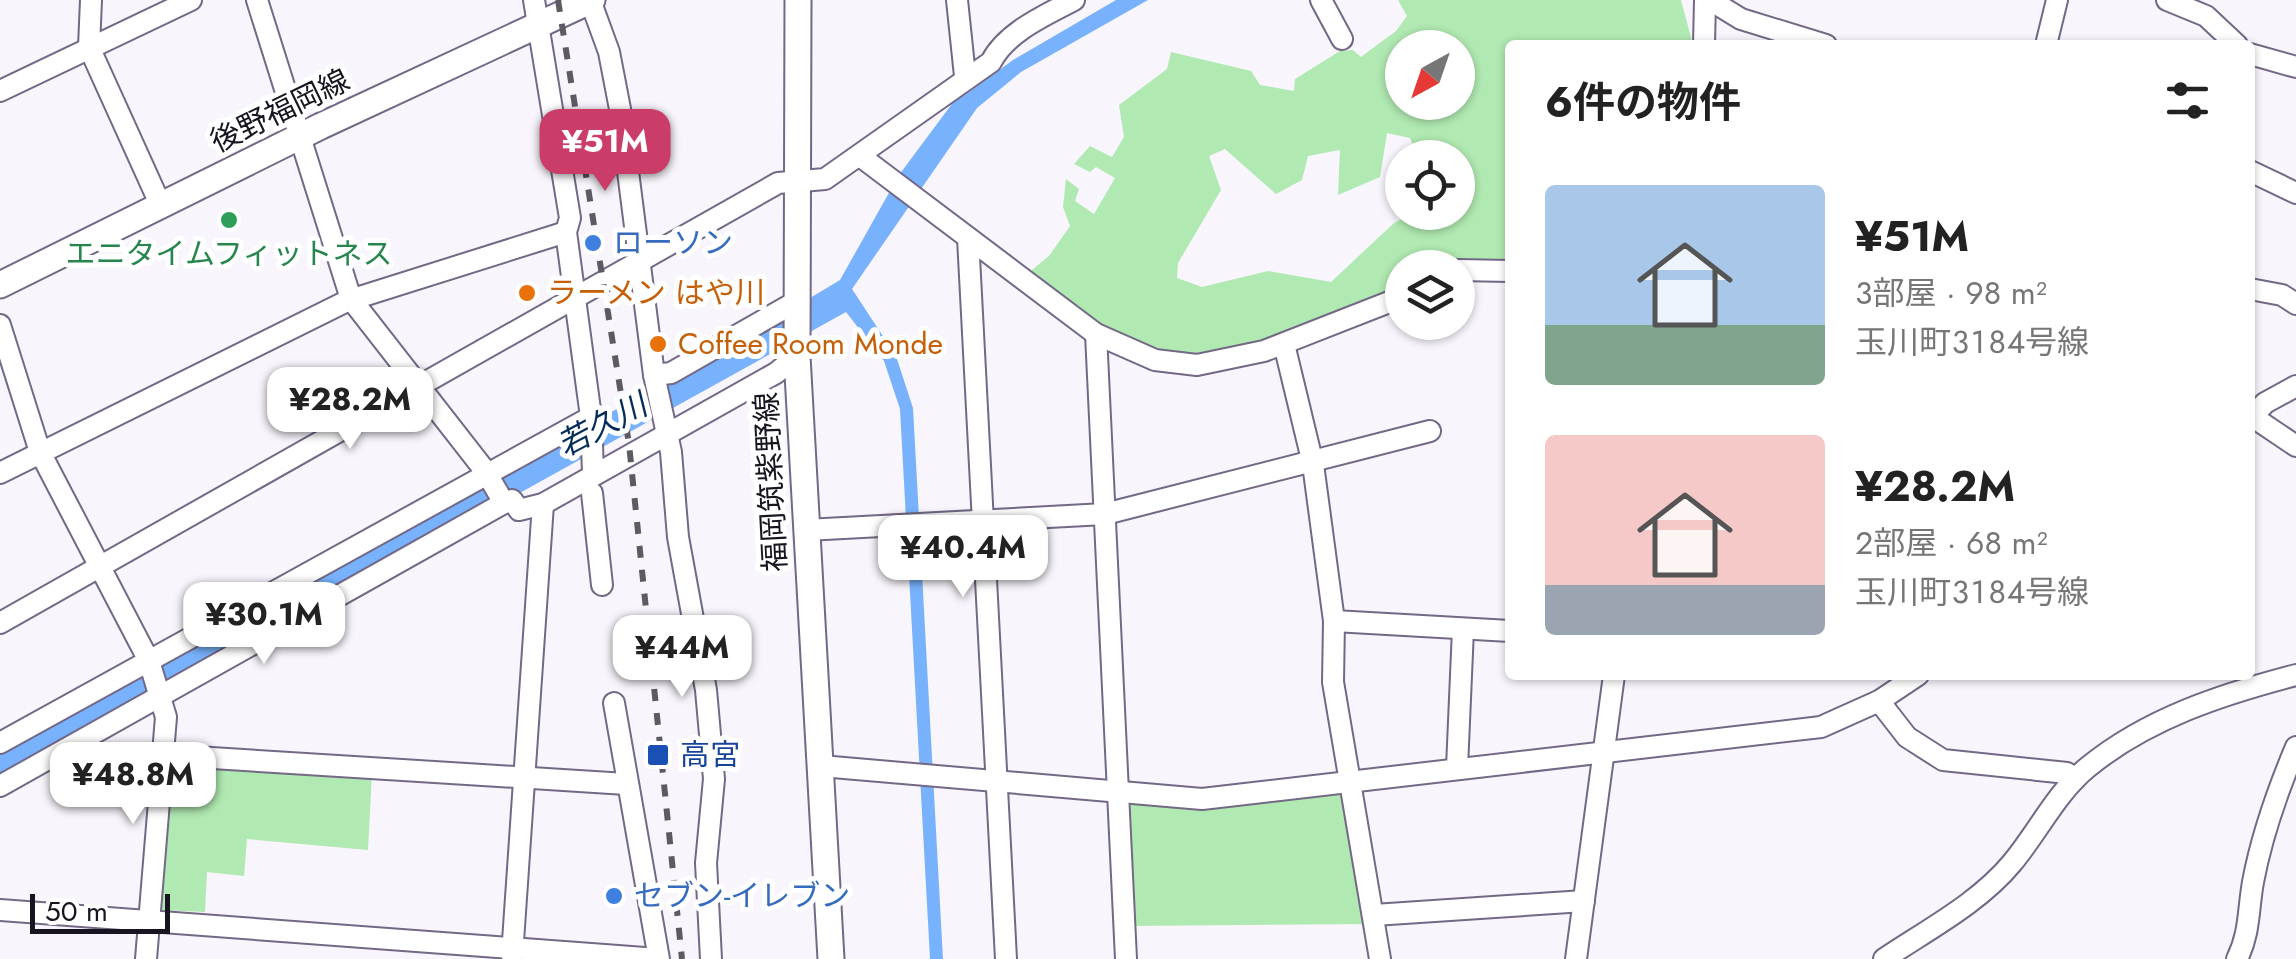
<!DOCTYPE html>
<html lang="ja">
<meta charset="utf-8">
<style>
:root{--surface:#fff;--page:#f2f2f2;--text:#222;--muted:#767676;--accent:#cb3d69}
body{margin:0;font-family:Jost,"Noto Sans JP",sans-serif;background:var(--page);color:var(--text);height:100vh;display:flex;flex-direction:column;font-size:38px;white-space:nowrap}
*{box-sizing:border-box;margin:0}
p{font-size:32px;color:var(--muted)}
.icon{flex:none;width:55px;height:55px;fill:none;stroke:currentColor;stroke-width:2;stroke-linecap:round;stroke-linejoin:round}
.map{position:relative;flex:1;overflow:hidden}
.details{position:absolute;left:1505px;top:40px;width:750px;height:640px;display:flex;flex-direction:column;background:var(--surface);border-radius:10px;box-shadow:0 2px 8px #0004}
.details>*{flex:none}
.needle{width:65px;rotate:220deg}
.buttons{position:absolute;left:1385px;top:30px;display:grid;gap:20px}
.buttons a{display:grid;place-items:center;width:90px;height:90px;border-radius:50%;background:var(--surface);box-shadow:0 2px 8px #0004;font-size:50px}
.scale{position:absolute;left:30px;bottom:25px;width:140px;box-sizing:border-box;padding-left:10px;border:5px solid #191520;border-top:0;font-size:28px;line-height:35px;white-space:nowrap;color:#191520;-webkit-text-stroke:8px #fff;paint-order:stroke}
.price{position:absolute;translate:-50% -85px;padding:0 22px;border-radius:20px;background:#fff;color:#222;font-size:32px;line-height:65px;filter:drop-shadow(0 2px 5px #0008)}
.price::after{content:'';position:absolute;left:50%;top:60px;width:30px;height:22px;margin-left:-15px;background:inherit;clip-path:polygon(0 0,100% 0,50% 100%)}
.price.selected{background:var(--accent);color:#fff}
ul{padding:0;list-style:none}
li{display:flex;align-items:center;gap:30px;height:250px;padding:0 40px}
li span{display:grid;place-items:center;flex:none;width:280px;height:200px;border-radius:10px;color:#555}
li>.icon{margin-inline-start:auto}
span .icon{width:120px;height:120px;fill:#fffc;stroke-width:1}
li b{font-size:42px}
h2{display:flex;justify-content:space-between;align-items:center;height:120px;padding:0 40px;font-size:42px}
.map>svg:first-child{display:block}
</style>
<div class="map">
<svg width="2296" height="959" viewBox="0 0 2296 959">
<rect width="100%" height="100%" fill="#f8f5fc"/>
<g fill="#b0e9b1" fill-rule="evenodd">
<path d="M1398,0H1681L1693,45H1510V263L1402,268V291C1339,314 1216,367 1150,351C1102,338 1064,304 1026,275L1049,256L1070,226L1063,207L1066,179L1079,189L1075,201L1094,214L1115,178L1096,167L1090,172L1074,164L1090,146L1112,157L1124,137L1119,105L1167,69L1171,52L1251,71L1260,85L1294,91L1295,79L1340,51L1353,50L1361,57L1396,31L1407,16ZM1402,48H1458V102H1402ZM1387,133L1410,138L1417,157L1458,158V212L1413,213L1394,223L1331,282L1268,271L1202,287L1177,278L1178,263L1221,190L1209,156L1225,149L1276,194L1302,180L1308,156L1340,150L1338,195L1380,177Z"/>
<polygon points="187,760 372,772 368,850 247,839 244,876 207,872 205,912 159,910 167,785"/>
<polygon points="1347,787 1370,924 1129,926 1123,799"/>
</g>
<polygon fill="#78b2fc" points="1116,0 1148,0 1021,72 977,108 852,289 896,356 913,408 943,959 930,959 900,409 884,361 846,312 0,781 0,749 575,430 669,383 840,280 899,175 960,93 965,95 1013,60"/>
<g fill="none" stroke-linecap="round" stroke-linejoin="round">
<g stroke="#736885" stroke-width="24">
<g id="minor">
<polyline points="91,0 89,47 161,206"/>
<polyline points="257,0 351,299 486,472 504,503"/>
<polyline points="534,0 570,218 566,232 591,417 593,473"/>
<polyline points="590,0 609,52 620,109 654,375 671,452 678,537 706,690 714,779 706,863 711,959"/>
<polyline points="957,0 965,76"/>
<polyline points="1321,0 1342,39"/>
<polyline points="1710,0 1741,19 1826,45"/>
<polyline points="2167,0 2206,16 2237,45"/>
<polyline points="1704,45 1705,0"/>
<polyline points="2046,45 2057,0"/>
<polyline points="2250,54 2296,67"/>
<polyline points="0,91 191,0"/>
<polyline points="860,156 1096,334 1155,360 1197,365 1264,351 1402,297"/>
<polyline points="2250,171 2296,193"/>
<polyline points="968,238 1006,959"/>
<polyline points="1458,270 1510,271"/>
<polyline points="2250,289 2282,295 2296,304"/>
<polyline points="0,325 40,452 149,661 166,717 146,959"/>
<polyline points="1096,334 1126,959"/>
<polyline points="1284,344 1313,464 1334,621 1333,682 1380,959"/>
<polyline points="654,375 671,373 799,300"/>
<polyline points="2250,415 2296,446"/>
<polyline points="2253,416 2265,403 2296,386"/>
<polyline points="0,473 347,301 566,232"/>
<polyline points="592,493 602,585"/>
<polyline points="504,503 512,500 519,510 543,504 776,373 797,356"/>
<polyline points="806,530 1105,514 1430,431"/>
<polyline points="1334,621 1510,631"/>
<path d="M0,623L778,183L825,179L991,62C1006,32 1046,15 1074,0"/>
<polyline points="1879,701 1907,737 1943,760 2067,773 2075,779"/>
<polyline points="614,703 659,959"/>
<polyline points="0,743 591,417"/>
<polyline points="164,755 626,784"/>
<polyline points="821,766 1202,799 1821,727 1879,701 1918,675"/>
<polyline points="1457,768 1463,629"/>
<polyline points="0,786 504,503"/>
<polyline points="0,910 658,959"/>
<polyline points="1374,915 1584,901"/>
<polyline points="512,956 543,504"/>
<polyline points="1576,959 1614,675"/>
<path d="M1884,959C1927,930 1979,903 2012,863C2038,832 2056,793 2088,767C2148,718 2223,694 2296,675"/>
<path d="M2237,959C2250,933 2248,910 2253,882C2262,834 2277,792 2296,747"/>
</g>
</g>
<g stroke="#736885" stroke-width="29">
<g id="major">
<polyline points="798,0 797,356 831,959"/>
<polyline points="0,285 321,126 592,0"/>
</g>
</g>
<use href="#minor" stroke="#fff" stroke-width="20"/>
<use href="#major" stroke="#fff" stroke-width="25"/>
<polyline stroke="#5d5a63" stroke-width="6" stroke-dasharray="12 12" stroke-linecap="butt" points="558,0 629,444 682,959"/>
</g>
<circle fill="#2e9e5b" stroke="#fff" stroke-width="4" cx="229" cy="220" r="10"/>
<g fill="#3f7fe0" stroke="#fff" stroke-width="4">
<circle cx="593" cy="243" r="10"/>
<circle cx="614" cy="896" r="10"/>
</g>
<g fill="#e8710a" stroke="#fff" stroke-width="4">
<circle cx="527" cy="293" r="10"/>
<circle cx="658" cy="344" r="10"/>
</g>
<rect fill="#1a4fb4" stroke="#fff" stroke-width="4" x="646" y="743" width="24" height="24" rx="5"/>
<g text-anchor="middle" stroke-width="10" stroke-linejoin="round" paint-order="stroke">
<g font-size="30" fill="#191520" stroke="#fff">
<text transform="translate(280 111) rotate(-26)" y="10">後野福岡線</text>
<text transform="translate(771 482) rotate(-93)" y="10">福岡筑紫野線</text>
</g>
<g font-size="30" fill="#366cbe" stroke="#fff" text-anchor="start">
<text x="613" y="253">ローソン</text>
<text x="634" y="906">セブン-イレブン</text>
</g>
<g font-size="30" fill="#27864d" stroke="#fff">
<text x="229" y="264">エニタイムフィットネス</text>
</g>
<g font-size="30" fill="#c56008" stroke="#fff" text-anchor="start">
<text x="547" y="303">ラーメン はや川</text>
<text x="678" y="354">Coffee Room Monde</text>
</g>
<g font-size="30" fill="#164399" stroke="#fff" text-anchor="start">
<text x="680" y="765">高宮</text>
</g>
<g font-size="32" font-style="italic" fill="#052c5a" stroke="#fff">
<text transform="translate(602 425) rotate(-28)" y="11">若久川</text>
</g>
</g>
</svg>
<div class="buttons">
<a><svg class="needle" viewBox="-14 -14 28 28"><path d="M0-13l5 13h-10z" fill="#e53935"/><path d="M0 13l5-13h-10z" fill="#767676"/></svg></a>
<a><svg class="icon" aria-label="locate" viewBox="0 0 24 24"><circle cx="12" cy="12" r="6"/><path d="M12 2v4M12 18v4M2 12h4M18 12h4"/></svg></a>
<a><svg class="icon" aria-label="layers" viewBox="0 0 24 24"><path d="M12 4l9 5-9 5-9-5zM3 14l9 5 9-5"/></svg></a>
</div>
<div class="scale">50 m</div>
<b class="price selected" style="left:605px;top:194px">¥51M</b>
<b class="price" style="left:350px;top:452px">¥28.2M</b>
<b class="price" style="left:963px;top:600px">¥40.4M</b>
<b class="price" style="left:264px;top:667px">¥30.1M</b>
<b class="price" style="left:682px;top:700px">¥44M</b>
<b class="price" style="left:133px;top:827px">¥48.8M</b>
<section class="details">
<h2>6件の物件<svg class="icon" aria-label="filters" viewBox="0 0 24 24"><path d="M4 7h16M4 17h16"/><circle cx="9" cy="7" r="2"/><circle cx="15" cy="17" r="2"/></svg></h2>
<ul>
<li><span style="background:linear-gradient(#a9c7e8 70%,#7fa58c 0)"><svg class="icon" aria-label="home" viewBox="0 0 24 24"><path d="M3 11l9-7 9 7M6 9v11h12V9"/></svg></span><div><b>¥51M</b><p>3部屋 · 98 m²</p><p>玉川町３１８４号線</p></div></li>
<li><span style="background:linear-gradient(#f6c9c9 75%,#9aa5b1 0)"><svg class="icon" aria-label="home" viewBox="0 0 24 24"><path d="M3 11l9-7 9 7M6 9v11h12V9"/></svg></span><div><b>¥28.2M</b><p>2部屋 · 68 m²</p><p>玉川町３１８４号線</p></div></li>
</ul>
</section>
</div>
